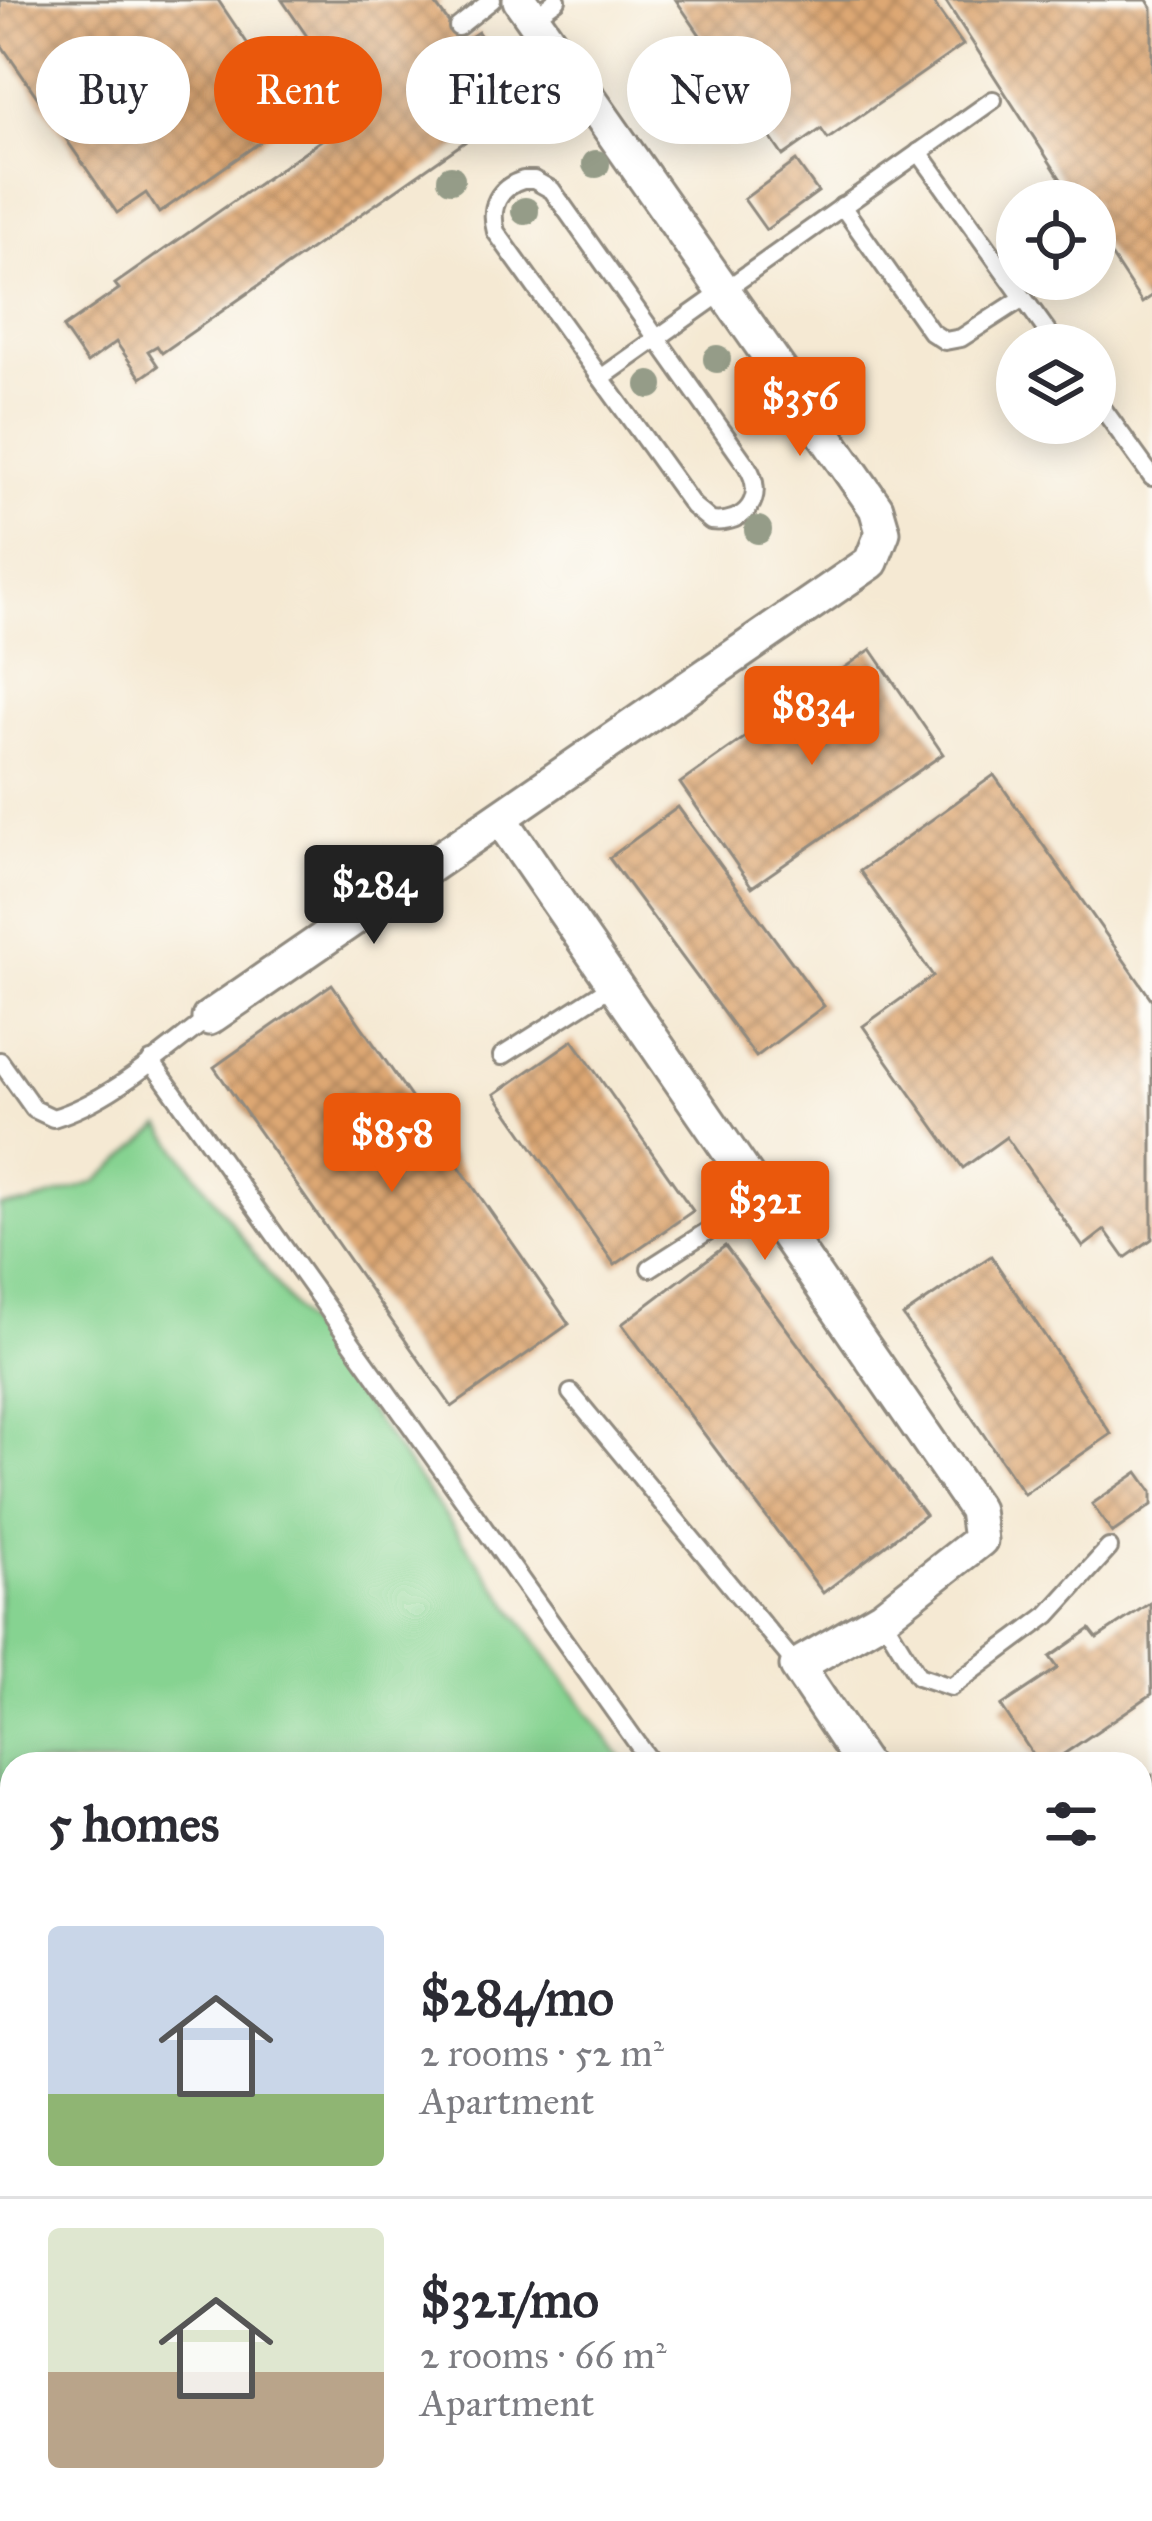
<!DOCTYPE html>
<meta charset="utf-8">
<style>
:root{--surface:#fff;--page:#f7f7f7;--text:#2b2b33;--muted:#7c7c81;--line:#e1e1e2;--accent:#ea580c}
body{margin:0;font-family:"IM FELL Great Primer",serif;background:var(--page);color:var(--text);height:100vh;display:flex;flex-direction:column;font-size:45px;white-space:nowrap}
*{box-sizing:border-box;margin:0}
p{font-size:39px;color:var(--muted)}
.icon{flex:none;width:66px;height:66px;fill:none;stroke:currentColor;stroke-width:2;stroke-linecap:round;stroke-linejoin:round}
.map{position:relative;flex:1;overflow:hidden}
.details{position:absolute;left:0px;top:1752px;width:1152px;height:771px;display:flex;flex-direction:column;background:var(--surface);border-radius:36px 36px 0 0;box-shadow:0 6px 30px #0003}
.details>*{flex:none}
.top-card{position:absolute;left:36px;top:36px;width:1080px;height:108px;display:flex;gap:24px}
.tools{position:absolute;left:996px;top:180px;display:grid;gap:24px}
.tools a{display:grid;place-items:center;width:120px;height:120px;border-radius:50%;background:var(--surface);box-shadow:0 6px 30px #0003;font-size:60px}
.price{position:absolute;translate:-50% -102px;padding:0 27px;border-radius:12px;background:var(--accent);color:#fff;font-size:39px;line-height:78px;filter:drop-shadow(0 3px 6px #0008)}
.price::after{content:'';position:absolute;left:50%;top:72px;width:36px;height:27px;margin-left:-18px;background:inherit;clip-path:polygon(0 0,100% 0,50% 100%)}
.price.current{background:#222;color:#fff}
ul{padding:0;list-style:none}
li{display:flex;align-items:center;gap:36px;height:300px;padding:0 48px}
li+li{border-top:3px solid var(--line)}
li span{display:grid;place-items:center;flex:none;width:336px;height:240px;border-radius:12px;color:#555}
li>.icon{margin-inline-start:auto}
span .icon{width:144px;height:144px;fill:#fffc;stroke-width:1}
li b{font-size:51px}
h2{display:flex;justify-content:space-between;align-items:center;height:144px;padding:0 48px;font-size:51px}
.pill{padding:0 42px;border-radius:54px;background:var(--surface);box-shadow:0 6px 30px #0003;font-size:42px;line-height:108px}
.pill.current{background:var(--accent);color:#fff}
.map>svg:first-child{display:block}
</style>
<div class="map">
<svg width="1152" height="2521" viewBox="0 0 1152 2521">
<defs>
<pattern id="building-cross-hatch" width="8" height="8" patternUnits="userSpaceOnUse" patternTransform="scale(3)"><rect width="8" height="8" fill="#dda773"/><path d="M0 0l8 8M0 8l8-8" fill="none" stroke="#b3885f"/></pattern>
</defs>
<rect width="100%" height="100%" fill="#fdfcf7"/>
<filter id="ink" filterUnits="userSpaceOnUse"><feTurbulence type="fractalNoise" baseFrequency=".00833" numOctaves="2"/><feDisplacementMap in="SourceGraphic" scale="24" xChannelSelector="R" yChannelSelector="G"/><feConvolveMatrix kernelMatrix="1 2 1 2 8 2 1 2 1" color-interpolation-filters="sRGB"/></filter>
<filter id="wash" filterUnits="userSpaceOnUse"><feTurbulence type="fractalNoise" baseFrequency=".004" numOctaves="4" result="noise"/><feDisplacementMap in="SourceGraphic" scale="48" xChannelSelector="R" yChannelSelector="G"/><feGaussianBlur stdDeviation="2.7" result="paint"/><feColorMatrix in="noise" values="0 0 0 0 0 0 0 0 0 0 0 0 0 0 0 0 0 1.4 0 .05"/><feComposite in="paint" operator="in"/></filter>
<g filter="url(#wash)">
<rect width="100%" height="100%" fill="#f5e9d3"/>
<polygon fill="#86d391" stroke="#587f5e" stroke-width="3" points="161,1126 626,1764 12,1764 12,2511 1140,2511 1140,2265 1152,2283 1152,2521 0,2521 0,1206 28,1204 96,1182"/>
<g id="blocks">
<g fill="url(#building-cross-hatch)">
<polygon points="0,0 218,0 260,62 296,37 333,91 159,213 146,193 117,213 0,43"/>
<polygon points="282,0 443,0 436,5 463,42 478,32 525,100 162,353 157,346 148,351 158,366 141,378 116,342 87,363 63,328 119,289 115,284 360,113"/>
<polygon points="676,0 931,0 963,45 828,139 821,129 783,156"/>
<polygon points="945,0 1147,0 1152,8 1152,296 1142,303 1095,231 1095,201 1075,201"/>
<polygon points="796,161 818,192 766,230 744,199"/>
<polygon points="871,649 943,754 752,887 680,783"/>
<polygon points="994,775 1152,1000 1152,1239 1125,1258 1105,1230 1083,1247 1006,1137 963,1168 863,1026 933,976 860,871"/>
<polygon points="678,807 824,1006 756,1057 609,858"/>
<polygon points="332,984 569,1324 452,1407 214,1067"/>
<polygon points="573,1040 693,1211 615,1265 495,1094"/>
<polygon points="725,1246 925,1515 823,1593 622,1324"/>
<polygon points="991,1256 1111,1434 1024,1494 903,1316"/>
<polygon points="1138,1472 1152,1492 1152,1505 1112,1533 1092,1504"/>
<polygon points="1150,1603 1152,1694 1049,1764 1039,1764 1001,1706 1058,1668 1050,1657 1090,1629 1097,1638"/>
<polygon points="1152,1775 1152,1899 1140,1882 1140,1784"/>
<polygon points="1140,1906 1152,1923 1152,2045 1140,2028"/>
</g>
</g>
</g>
<g filter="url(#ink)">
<use href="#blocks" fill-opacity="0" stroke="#908a7f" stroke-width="3"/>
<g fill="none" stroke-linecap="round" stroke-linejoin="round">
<g stroke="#908a7f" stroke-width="22">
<g id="service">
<polyline points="532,18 557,0"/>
<polyline points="458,27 492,0"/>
<polyline points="919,152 1057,345"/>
<path d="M523,180H534L552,190L747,466C767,497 746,525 711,521L693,506L496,232C489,206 498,188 523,180Z"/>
<polyline points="842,206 931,332 945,341 961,338 1023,298"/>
<polyline points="601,378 993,100"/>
<polyline points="1095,398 1152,477"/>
<polyline points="502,1056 615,984"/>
<path d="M0,1061L34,1109L53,1118C110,1101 162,1053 209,1018"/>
<polyline points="151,1061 652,1764"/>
<polyline points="650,1268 761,1197"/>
<polyline points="571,1393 797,1666"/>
<polyline points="882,1617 918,1676 951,1687 1048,1615 1109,1548"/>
<polyline points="316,2511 325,2521"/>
<polyline points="106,2521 121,2521"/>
<polyline points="332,2521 346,2511"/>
</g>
</g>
<g stroke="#908a7f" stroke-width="39">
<g id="minor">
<polyline points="500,818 976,1510 980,1540 882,1617 797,1666 863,1764"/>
<polyline points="209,1018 871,562 883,532 876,508 520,0"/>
<polyline points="1140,2147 1152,2164"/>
</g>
</g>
<use href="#service" stroke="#fff" stroke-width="16"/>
<use href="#minor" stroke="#fff" stroke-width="33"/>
</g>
<g fill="#959c88">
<circle cx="596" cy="164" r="14"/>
<circle cx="451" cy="179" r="14"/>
<circle cx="525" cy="211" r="14"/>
<circle cx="717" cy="359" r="14"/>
<circle cx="650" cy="385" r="14"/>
<circle cx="758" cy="530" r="14"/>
</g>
</g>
</svg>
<div class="tools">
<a><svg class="icon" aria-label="locate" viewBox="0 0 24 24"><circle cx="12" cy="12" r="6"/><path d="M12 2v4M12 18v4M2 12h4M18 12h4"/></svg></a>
<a><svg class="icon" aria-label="layers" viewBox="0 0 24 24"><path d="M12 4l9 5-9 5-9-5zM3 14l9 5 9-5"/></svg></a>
</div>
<b class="price" style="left:800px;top:459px">$356</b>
<b class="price" style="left:812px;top:768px">$834</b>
<b class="price current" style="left:374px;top:947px">$284</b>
<b class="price" style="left:392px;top:1195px">$858</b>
<b class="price" style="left:765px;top:1263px">$321</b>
<div class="top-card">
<a class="pill">Buy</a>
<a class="pill current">Rent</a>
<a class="pill">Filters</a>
<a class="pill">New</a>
</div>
<section class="details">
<h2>5 homes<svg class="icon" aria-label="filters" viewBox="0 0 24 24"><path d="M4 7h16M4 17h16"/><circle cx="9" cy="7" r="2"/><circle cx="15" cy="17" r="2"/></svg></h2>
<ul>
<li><span style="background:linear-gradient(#c9d6e8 70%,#8fb573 0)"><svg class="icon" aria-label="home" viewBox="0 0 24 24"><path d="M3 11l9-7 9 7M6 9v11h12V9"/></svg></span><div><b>$284/mo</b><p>2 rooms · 52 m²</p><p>Apartment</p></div></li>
<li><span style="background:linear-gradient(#dfe7d0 60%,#b9a48a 0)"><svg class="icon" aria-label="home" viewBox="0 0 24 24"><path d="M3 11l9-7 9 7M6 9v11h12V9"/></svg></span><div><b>$321/mo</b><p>2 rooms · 66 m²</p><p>Apartment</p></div></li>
</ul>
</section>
</div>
